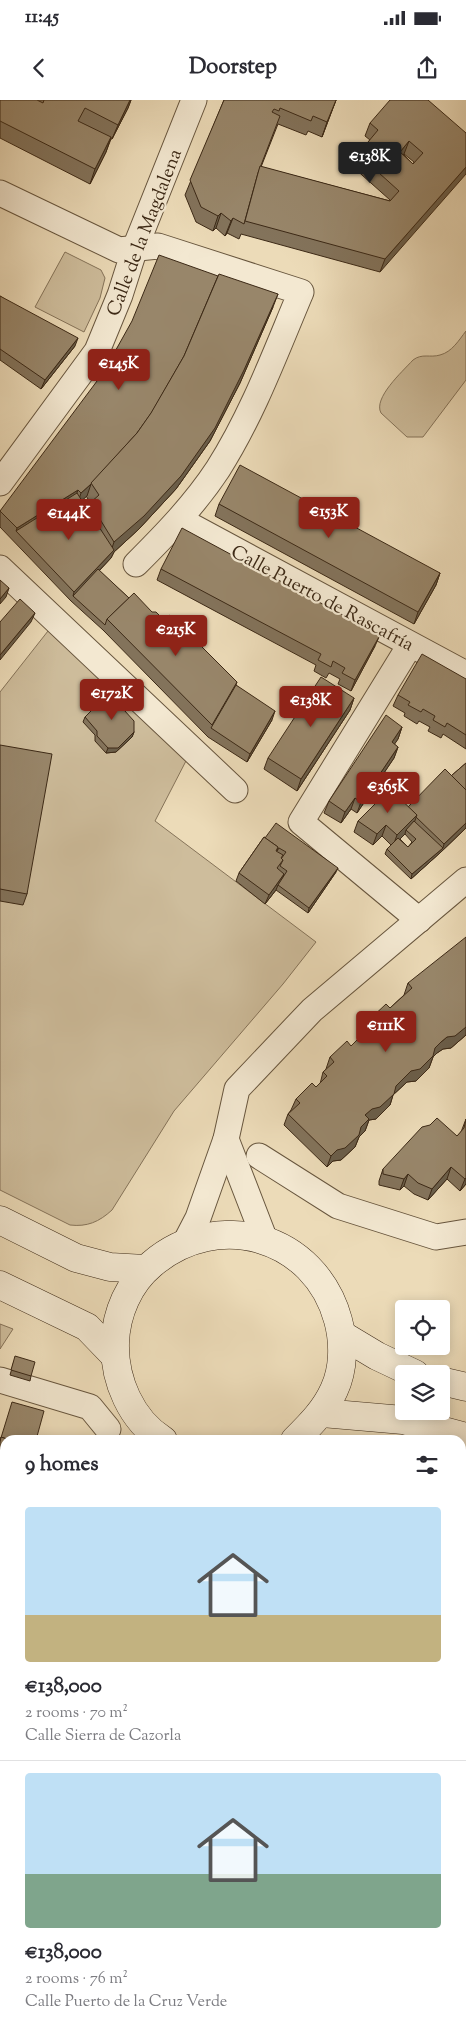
<!DOCTYPE html>
<meta charset="utf-8">
<style>
:root{--surface:#fff;--page:#f7f7f7;--text:#2b2b33;--muted:#7c7c81;--line:#e1e1e2;--accent:#8f2418}
body{margin:0;font-family:"Sorts Mill Goudy",serif;background:var(--page);color:var(--text);height:100vh;display:flex;flex-direction:column;font-size:19px;white-space:nowrap}
*{box-sizing:border-box;margin:0}
p{font-size:16px;color:var(--muted)}
.icon{flex:none;width:28px;height:28px;fill:none;stroke:currentColor;stroke-width:2;stroke-linecap:round;stroke-linejoin:round}
.map{position:relative;flex:1;overflow:hidden}
.sheet{position:absolute;left:0px;top:1335px;width:466px;height:601px;display:flex;flex-direction:column;background:var(--surface);border-radius:15px 15px 0 0;box-shadow:0 2px 12px #0003}
.sheet>*{flex:none}
.controls{position:absolute;left:395px;top:1200px;display:grid;gap:10px}
.controls a{display:grid;place-items:center;width:55px;height:55px;border-radius:5px;background:var(--surface);box-shadow:0 2px 12px #0003;font-size:25px}
.price{position:absolute;translate:-50% -42px;padding:0 11px;border-radius:5px;background:var(--accent);color:#fff;font-size:16px;line-height:32px;filter:drop-shadow(0 1px 2px #0008)}
.price::after{content:'';position:absolute;left:50%;top:30px;width:15px;height:11px;margin-left:-8px;background:inherit;clip-path:polygon(0 0,100% 0,50% 100%)}
.price.selected{background:#222;color:#fff}
ul{padding:0;list-style:none}
li{display:grid;align-content:center;gap:10px;height:265px;padding:0 25px}
li+li{border-top:1px solid var(--line)}
li span{display:grid;place-items:center;height:155px;border-radius:5px;color:#555}
li>.icon{margin-inline-start:auto}
span .icon{width:90px;height:90px;fill:#fffc;stroke-width:1}
li b{font-size:21px}
h2{display:flex;justify-content:space-between;align-items:center;height:60px;padding:0 25px;font-size:21px}
.status{display:flex;justify-content:space-between;align-items:center;height:35px;padding:0 25px;background:var(--surface);direction:ltr}
.status svg{height:14px;fill:currentColor}
header{display:flex;justify-content:space-between;align-items:center;height:65px;padding:0 25px;background:var(--surface);font-size:22px;font-weight:700}
.map>svg:first-child{display:block}
</style>
<div class="status"><b>11:45</b><svg viewBox="0 0 49 12"><path d="M0 12V9h3v3zM5 12V6h3v6zM10 12V3h3v9zM15 12V0h3v12zM26 1h20v11H26zM47 4h2v5h-2z"/></svg></div>
<header><svg class="icon" aria-label="back" viewBox="0 0 24 24"><path d="M15 5l-7 7 7 7"/></svg>Doorstep<svg class="icon" aria-label="share" viewBox="0 0 24 24"><path d="M12 15V3M7 8l5-5 5 5M5 13v7h14v-7"/></svg></header>
<div class="map">
<svg width="466" height="1936" viewBox="0 0 466 1936">
<rect width="100%" height="100%" fill="#ecdbb8"/>
<filter id="stains"><feTurbulence type="fractalNoise" baseFrequency=".004" numOctaves="4"/><feColorMatrix values="0 0 0 0 .2 0 0 0 0 .09 0 0 0 0 .02 0 0 0 .5 -.17"/></filter>
<radialGradient id="worn" r=".72"><stop offset=".6" stop-color="#630" stop-opacity="0"/><stop offset="1" stop-color="#630" stop-opacity=".3"/></radialGradient>
<g fill="#cebd9c" stroke="#857359">
<polygon points="65,152 101,170 105,178 100,198 84,232 35,207"/>
<path d="M466,231V280L423,337H407L381,313C373,298 402,272 413,260C422,253 430,258 440,255C452,252 459,240 466,231Z"/>
<path d="M48,531L187,659L155,721L316,842L283,884L174,1011L112,1110C99,1122 87,1127 70,1125L0,1090V592Z"/>
<polygon points="0,1224 13,1229 0,1249"/>
</g>
<g fill="none" stroke-linecap="round" stroke-linejoin="round">
<g stroke="#68563e" stroke-width="27">
<g id="street">
<path d="M0,93L119,150L158,146L301,192C276,251 253,314 218,369C195,404 166,434 136,464"/>
<polyline points="0,383 97,251 120,195 135,148 194,0"/>
<polyline points="180,420 466,574"/>
<polyline points="0,468 235,690"/>
<polyline points="410,545 301,722 419,820"/>
<polyline points="226,1039 265,1140"/>
<polyline points="259,1056 338,1106 436,1137 466,1132"/>
<polyline points="185,1143 198,1118 226,1039 237,989 312,910 466,780"/>
<polyline points="0,1280 90,1307 108,1329"/>
<polyline points="0,1494 5,1495"/>
<polyline points="0,1588 5,1579"/>
<polyline points="0,1741 5,1743"/>
<polyline points="461,1852 466,1853"/>
<polyline points="71,1931 71,1936"/>
</g>
</g>
<g stroke="#3c2916" stroke-width="29">
<g id="secondary">
<polyline points="0,1120 76,1158 110,1167 145,1169"/>
<polyline points="0,1185 87,1227 114,1255"/>
<polyline points="342,1235 377,1256 415,1274"/>
<polyline points="441,1281 466,1287"/>
<polyline points="322,1313 403,1320 466,1337"/>
<path d="M163,1340C131,1320 114,1280 115,1243C116,1213 129,1183 152,1164C218,1108 315,1136 338,1220C344,1242 344,1269 334,1290C325,1310 311,1324 295,1340"/>
</g>
</g>
<use href="#street" stroke="#f3e8d1" stroke-width="25"/>
<use href="#secondary" stroke="#f3e8d1" stroke-width="28"/>
</g>
<g fill="#83735b" stroke="#3c2916" fill-rule="evenodd">
<polygon points="0,0 131,0 128,8 112,39 111,39 106,52 90,84 0,38"/>
<path d="M224,0H336L322,37L308,31L306,35L278,24L261,67L390,101V100L353,67L358,54L370,40L365,36L370,23L466,33L380,172L241,134L239,139L227,133L225,136L216,128L213,131L196,122L185,95ZM404,54L414,62L413,64L404,55Z"/>
<polygon points="0,196 75,246 41,289 0,260"/>
<path d="M273,207L240,283L210,341L176,389L139,429L114,452L111,458L99,471L129,498L161,522L237,582L236,585L272,620L247,662L208,637L103,530L71,501L0,427V411ZM86,396L90,402L87,409L82,400Z"/>
<polygon points="219,404 440,473 436,485 414,524 215,416"/>
<polygon points="161,469 375,546 351,591 338,584 340,579 329,573 326,578 314,571 316,565 157,480"/>
<polygon points="466,579 466,649 443,634 441,638 428,631 430,627 419,621 417,624 404,616 405,613 393,606 398,595"/>
<polygon points="354,598 350,610 297,691 264,669 268,658"/>
<polygon points="129,605 127,610 125,612 134,632 132,637 116,652 106,653 95,641 95,635 83,622 85,617"/>
<polygon points="402,627 398,639 394,644 398,647 394,658 357,713 351,709 341,723 324,713 329,701"/>
<polygon points="0,645 27,794 23,805 0,801"/>
<path d="M466,663V728L441,752L411,779L385,754L387,749L391,745L382,736L373,745L354,732L358,721L408,707L451,676ZM405,734L412,742L408,747L400,739Z"/>
<polygon points="264,737 336,772 308,813 276,790 265,804 236,781 239,773"/>
<polygon points="408,883 466,935 451,948 443,949 437,953 433,957 429,968 416,981 407,982 393,995 390,1005 376,1019 369,1020 365,1031 359,1037 355,1047 341,1060 333,1061 327,1067 284,1025 288,1014 291,1010 296,999 316,987 320,984 323,972 326,969 330,957 351,946 365,932 369,920 390,908 404,895"/>
<polygon points="466,1019 466,1084 460,1091 447,1079 428,1100 414,1094 404,1086 400,1090 379,1085 379,1081 383,1069 457,1036 461,1032"/>
<polygon points="14,1261 31,1276 30,1281 10,1275"/>
<polygon points="0,1339 5,1340 5,1393 0,1391"/>
<polygon points="5,1652 5,1697 0,1695 0,1661"/>
<polygon points="106,1931 146,1931 146,1935 154,1936 106,1936"/>
<polygon points="183,1931 235,1931 242,1936 198,1936 197,1933 183,1934"/>
<polygon points="272,1931 340,1931 341,1936 272,1936"/>
<polygon points="375,1931 435,1931 434,1936 375,1936"/>
</g>
<g fill="#6a5e4a" stroke="#3c2916">
<polygon points="130,0 131,0 128,8 112,39 118,25"/>
<polygon points="336,0 322,37 327,22"/>
<polygon points="111,37 106,52 90,84 95,69"/>
<polygon points="409,41 404,54 395,65 400,52"/>
<polygon points="466,67 466,74 380,172 385,159"/>
<polygon points="221,113 216,128 213,131 218,116"/>
<polygon points="233,118 227,133 225,136 231,121"/>
<polygon points="278,194 273,207 240,283 210,341 176,389 139,429 114,452 111,458 74,497 73,496 74,492 110,454 114,442"/>
<polygon points="78,238 75,246 41,289 45,280"/>
<polygon points="91,384 87,396 77,405 81,393"/>
<polygon points="78,390 74,401 16,431 17,428"/>
<polygon points="440,473 436,485 414,524 418,512"/>
<polygon points="9,488 6,497 0,504 0,499"/>
<polygon points="35,513 31,522 0,560 0,555"/>
<polygon points="380,535 375,546 351,591 355,580"/>
<polygon points="354,598 350,610 297,691 301,679"/>
<polygon points="275,611 272,620 247,662 250,654"/>
<polygon points="402,627 398,639 388,654 392,642"/>
<polygon points="134,632 132,637 116,652 106,653 108,648"/>
<polygon points="398,647 394,658 357,713 361,702"/>
<polygon points="355,698 351,709 341,723 345,712"/>
<polygon points="417,715 413,726 406,730 405,734 393,746 397,735"/>
<polygon points="466,723 466,728 441,752 411,779 412,774 443,748 444,744"/>
<polygon points="386,725 382,736 373,745 377,734"/>
<polygon points="338,768 336,772 308,813 309,808"/>
<polygon points="284,774 281,783 278,785 276,790 265,804 269,795"/>
<polygon points="466,927 466,935 451,948 443,949 437,953 433,957 429,968 416,981 407,982 393,995 390,1005 376,1019 369,1020 365,1031 359,1037 355,1047 341,1060 333,1061 327,1067 331,1056 365,1015 441,942 447,937"/>
<polygon points="451,1067 447,1079 428,1100 432,1089"/>
<polygon points="408,1074 404,1086 400,1090 404,1079"/>
<polygon points="466,1078 466,1084 460,1091 465,1079"/>
<polygon points="0,1858 5,1858 5,1860 3,1866 0,1867"/>
<polygon points="184,1931 198,1931 197,1933 183,1934"/>
<polygon points="434,1931 435,1931 434,1936 428,1936 429,1934"/>
</g>
<g fill="#98866a" stroke="#3c2916" fill-rule="evenodd">
<polygon points="0,0 37,0 43,3 44,0 130,0 118,25 85,8 78,21 111,37 95,69 0,21"/>
<polygon points="224,0 336,0 327,22 313,16 311,21 280,8 279,11 274,9 272,12 280,16 258,73 244,124 233,118 231,121 221,113 218,116 201,107 190,80"/>
<path d="M390,0H428L466,33V67L385,159L245,121L258,73L260,66L390,101L399,91L358,54L378,30L370,23ZM409,41L423,53L413,64L400,52Z"/>
<polygon points="159,155 218,176 184,256 152,312 137,333 91,384 81,393 78,390 17,428 0,411 103,273 132,221"/>
<polygon points="219,174 278,194 244,270 215,328 181,376 144,416 114,442 90,403 99,395 91,383 137,333 151,313 184,256"/>
<polygon points="0,196 78,238 45,280 0,249"/>
<polygon points="240,365 440,473 418,512 219,404"/>
<polygon points="77,393 114,450 74,492 16,431"/>
<polygon points="182,428 380,535 355,580 342,573 345,568 333,561 331,567 318,560 321,554 161,469"/>
<polygon points="98,469 129,498 107,519 105,525 73,496"/>
<polygon points="0,480 9,488 0,499"/>
<polygon points="134,493 152,512 156,512 161,517 161,522 170,515 237,582 212,625 107,519"/>
<polygon points="20,499 35,513 0,555 0,522"/>
<polygon points="422,554 466,579 466,635 447,623 445,627 433,620 435,616 423,609 421,612 408,605 410,602 398,595"/>
<polygon points="321,577 354,598 301,679 268,658"/>
<polygon points="236,585 275,611 250,654 211,628"/>
<polygon points="113,589 129,605 124,610 134,621 134,632 118,648 108,648 97,636 97,631 85,617"/>
<polygon points="386,615 402,627 392,642 398,647 361,702 355,698 345,712 329,701"/>
<polygon points="0,645 52,654 27,794 0,789"/>
<polygon points="466,663 466,690 451,676"/>
<polygon points="445,669 466,690 466,723 444,744 416,717 417,715 408,707"/>
<polygon points="390,689 417,715 397,735 386,725 377,734 358,721"/>
<polygon points="414,721 443,748 412,774 387,749 398,738 408,747 416,739 406,730"/>
<polygon points="276,723 338,768 309,808 278,785 287,771 280,766 283,760 281,759 286,752 279,748 277,751 278,747 265,738"/>
<polygon points="264,737 278,747 276,751 283,755 281,758 283,760 277,768 284,774 269,795 239,773"/>
<polygon points="466,837 466,927 455,936 447,937 441,942 435,948 433,956 420,969 411,971 396,986 394,994 380,1007 372,1009 365,1015 369,1019 361,1027 359,1035 345,1048 337,1050 331,1056 288,1014 300,1003 296,999 312,983 316,987 327,976 323,972 334,962 330,957 347,941 351,946 373,924 369,920 386,904 390,908 412,888 408,883"/>
<polygon points="437,1018 457,1036 464,1028 466,1019 466,1078 465,1079 451,1067 432,1089 418,1083 408,1074 404,1079 383,1074 383,1069 422,1027 430,1025"/>
<polygon points="15,1256 35,1262 31,1276 11,1270"/>
<polygon points="12,1302 44,1311 36,1340 10,1340 1,1337 0,1341"/>
<polygon points="1,1337 10,1340 5,1340 5,1383 0,1382 0,1342"/>
<polygon points="5,1652 5,1684 1,1682 0,1680 0,1661"/>
<polygon points="0,1788 3,1788 2,1817 5,1848 5,1858 0,1858"/>
<polygon points="110,1931 146,1931 146,1935 153,1934 154,1936 111,1936"/>
<polygon points="201,1931 235,1931 242,1932 242,1936 202,1936"/>
<polygon points="276,1931 340,1931 341,1936 276,1936"/>
<polygon points="379,1931 434,1931 429,1934 429,1936 379,1936"/>
</g>
<g text-anchor="middle" stroke-width="4.5" stroke-linejoin="round" paint-order="stroke">
<g font-size="19" fill="#3c2916" stroke="#f3e8d1">
<text transform="translate(143 132) rotate(-69)" y="7">Calle de la Magdalena</text>
<text transform="translate(323 497) rotate(28)" y="7">Calle Puerto de Rascafría</text>
</g>
</g>
<rect width="100%" height="100%" filter="url(#stains)"/>
<rect width="100%" height="100%" fill="url(#worn)"/>
</svg>
<div class="controls">
<a><svg class="icon" aria-label="locate" viewBox="0 0 24 24"><circle cx="12" cy="12" r="6"/><path d="M12 2v4M12 18v4M2 12h4M18 12h4"/></svg></a>
<a><svg class="icon" aria-label="layers" viewBox="0 0 24 24"><path d="M12 4l9 5-9 5-9-5zM3 14l9 5 9-5"/></svg></a>
</div>
<b class="price selected" style="left:370px;top:84px">€138K</b>
<b class="price" style="left:119px;top:291px">€145K</b>
<b class="price" style="left:329px;top:439px">€153K</b>
<b class="price" style="left:69px;top:441px">€144K</b>
<b class="price" style="left:176px;top:557px">€215K</b>
<b class="price" style="left:112px;top:621px">€172K</b>
<b class="price" style="left:311px;top:628px">€138K</b>
<b class="price" style="left:388px;top:714px">€365K</b>
<b class="price" style="left:386px;top:953px">€111K</b>
<section class="sheet">
<h2>9 homes<svg class="icon" aria-label="filters" viewBox="0 0 24 24"><path d="M4 7h16M4 17h16"/><circle cx="9" cy="7" r="2"/><circle cx="15" cy="17" r="2"/></svg></h2>
<ul>
<li><span style="background:linear-gradient(#bfe0f5 70%,#c2b280 0)"><svg class="icon" aria-label="home" viewBox="0 0 24 24"><path d="M3 11l9-7 9 7M6 9v11h12V9"/></svg></span><div><b>€138,000</b><p>2 rooms · 70 m²</p><p>Calle Sierra de Cazorla</p></div></li>
<li><span style="background:linear-gradient(#bfe0f5 65%,#7fa58c 0)"><svg class="icon" aria-label="home" viewBox="0 0 24 24"><path d="M3 11l9-7 9 7M6 9v11h12V9"/></svg></span><div><b>€138,000</b><p>2 rooms · 76 m²</p><p>Calle Puerto de la Cruz Verde</p></div></li>
</ul>
</section>
</div>
